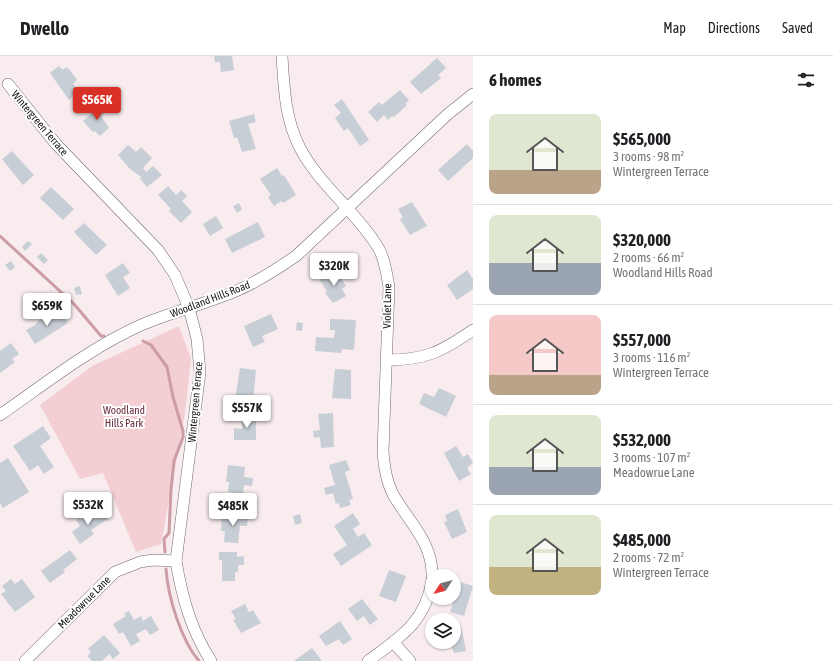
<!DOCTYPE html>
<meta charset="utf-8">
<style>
:root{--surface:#fff;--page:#f2f2f2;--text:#202124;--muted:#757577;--line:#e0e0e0;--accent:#d93025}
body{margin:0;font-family:"Asap Condensed",sans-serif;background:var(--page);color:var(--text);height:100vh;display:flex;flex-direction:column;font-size:15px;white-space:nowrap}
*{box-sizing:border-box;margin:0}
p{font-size:13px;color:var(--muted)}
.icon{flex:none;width:22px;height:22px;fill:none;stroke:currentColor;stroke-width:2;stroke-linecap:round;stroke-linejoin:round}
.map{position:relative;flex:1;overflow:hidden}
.side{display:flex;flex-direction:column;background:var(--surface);width:360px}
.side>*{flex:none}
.needle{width:26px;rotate:234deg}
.controls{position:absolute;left:425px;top:513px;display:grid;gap:8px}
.controls a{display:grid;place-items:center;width:36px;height:36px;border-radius:50%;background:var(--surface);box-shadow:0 1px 3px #0004;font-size:20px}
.price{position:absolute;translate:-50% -34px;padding:0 9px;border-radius:4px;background:#fff;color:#222;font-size:13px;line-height:26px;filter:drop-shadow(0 1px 2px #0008)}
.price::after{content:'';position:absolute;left:50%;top:24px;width:12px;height:9px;margin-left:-6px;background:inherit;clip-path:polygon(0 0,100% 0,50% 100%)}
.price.current{background:var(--accent);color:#fff}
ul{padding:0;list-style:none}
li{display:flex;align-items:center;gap:12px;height:100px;padding:0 16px}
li+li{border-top:1px solid var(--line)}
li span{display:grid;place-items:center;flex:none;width:112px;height:80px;border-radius:8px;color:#555}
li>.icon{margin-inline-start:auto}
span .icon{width:48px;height:48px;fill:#fffc;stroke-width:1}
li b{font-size:17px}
h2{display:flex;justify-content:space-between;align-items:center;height:48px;padding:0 16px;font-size:17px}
header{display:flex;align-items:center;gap:24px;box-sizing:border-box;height:56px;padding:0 20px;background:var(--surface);border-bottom:1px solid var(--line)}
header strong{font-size:19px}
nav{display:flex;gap:22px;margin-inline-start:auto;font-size:14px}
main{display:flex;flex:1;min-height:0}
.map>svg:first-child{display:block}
</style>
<header>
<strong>Dwello</strong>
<nav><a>Map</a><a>Directions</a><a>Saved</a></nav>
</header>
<main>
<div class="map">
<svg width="473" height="605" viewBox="0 0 473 605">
<rect width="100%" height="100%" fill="#f8ecee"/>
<polygon fill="#f3cfd4" points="179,270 191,303 185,357 161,488 136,496 103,417 80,423 40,349 92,310"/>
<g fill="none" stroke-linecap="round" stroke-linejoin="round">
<g stroke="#cc9da4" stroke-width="3">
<polyline points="0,180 74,248 101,280 104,280"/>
<polyline points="143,285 151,289 167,311 173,341 183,375 183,381 174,405 171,434 169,477 164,483 165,496"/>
<path d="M166,513C168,541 181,584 199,605"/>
</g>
</g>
<g fill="#c7ced5">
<polygon points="214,0 232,0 234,14 221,16 220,6 215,6"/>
<polygon points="437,2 446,12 438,19 441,22 421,38 410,26"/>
<polygon points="59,10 63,14 66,11 70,14 77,24 73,28 79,36 69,44 50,17"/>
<polygon points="400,34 409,44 405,48 407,49 394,61 392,60 388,64 384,59 377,66 368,56 379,46 382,49"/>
<polygon points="342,43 369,84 360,90 348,72 344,75 335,62 341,57 334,49"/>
<polygon points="100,49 106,55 101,60 109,72 100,80 95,75 93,76 83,65"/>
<polygon points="254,58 256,66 248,68 256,93 242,96 237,81 234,82 229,65"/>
<polygon points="467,88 473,95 473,102 448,125 438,114"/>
<polygon points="128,89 136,96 141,91 152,102 143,112 146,116 153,110 162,119 147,131 140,123 141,121 129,112 118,99"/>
<polygon points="12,95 34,119 23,129 2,103"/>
<polygon points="277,112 282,120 284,119 296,139 283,147 281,145 274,150 268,141 271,139 260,123"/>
<polygon points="168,130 176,139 181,134 187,140 182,145 192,156 181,167 169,155 171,153 158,139"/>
<polygon points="51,131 74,153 63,164 40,142"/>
<polygon points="412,146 427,170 410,179 400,163 403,161 398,153"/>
<polygon points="239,147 242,153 237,157 233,150"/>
<polygon points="216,160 223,172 210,180 203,168"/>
<polygon points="258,166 265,181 232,197 225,183"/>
<polygon points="84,167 107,189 96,199 74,176"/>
<polygon points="28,185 32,188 25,195 22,191"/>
<polygon points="41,197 48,204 44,208 37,201"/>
<polygon points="11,205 15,211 10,215 5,209"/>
<polygon points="123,207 130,217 123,221 130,232 118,240 105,219"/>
<polygon points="467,214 473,223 473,233 457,244 447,229"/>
<polygon points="336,215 346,230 342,233 346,240 333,247 325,237 327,236 320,224"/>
<polygon points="80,230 82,238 76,239 74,232"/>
<polygon points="60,254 68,267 35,288 26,274 35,269 40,262 42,264"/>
<polygon points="271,258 278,273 262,280 265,286 253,291 244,270"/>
<polygon points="330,263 356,264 354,294 342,293 341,297 315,295 316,281 334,282 335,274 330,274"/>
<polygon points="297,266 303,267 302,275 296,274"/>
<polygon points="11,287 19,298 12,303 15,306 0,317 0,295"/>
<polygon points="240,312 256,314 253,346 235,344"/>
<polygon points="335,313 351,314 351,343 332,342"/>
<polygon points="439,332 456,340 446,361 419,348 424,337 434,341"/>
<polygon points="333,357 334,391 321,392 320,381 314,382 313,375 320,374 318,358"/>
<polygon points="242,360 256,360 256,384 234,384 234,372 242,373"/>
<polygon points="43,370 51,382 40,390 54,411 44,418 38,409 30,415 13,390"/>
<polygon points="456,390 463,401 468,398 473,407 467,412 471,418 459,425 444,397"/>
<polygon points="8,402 29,436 3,452 0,447 0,407"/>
<polygon points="346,404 350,414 345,416 353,443 349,444 351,449 340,452 339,447 336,448 333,437 326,439 324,432 335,429 329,409"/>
<polygon points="228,409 245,411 244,421 253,422 252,430 244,429 243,438 228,436 229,426 226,426"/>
<polygon points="458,453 467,476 452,483 444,466 447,465 445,459"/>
<polygon points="101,454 108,463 91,474 94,478 80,488 72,476 80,470 76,464 83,459 87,464"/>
<polygon points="353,457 360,468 353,473 358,481 364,477 372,489 341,510 333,498 347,489 334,470"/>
<polygon points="222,458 248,460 247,470 240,470 238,487 224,486 225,475 221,475"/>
<polygon points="300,458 302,467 295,469 293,460"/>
<polygon points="70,494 77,503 63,514 65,516 50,527 41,515"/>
<polygon points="219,496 237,496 237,501 244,500 244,509 238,509 238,516 235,516 235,525 222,525 222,504 219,504"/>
<polygon points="389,514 406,520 396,546 379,540"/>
<polygon points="11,523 15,528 22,523 35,541 15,556 1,538 6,535 2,530"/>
<polygon points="460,526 473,530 464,560 450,556"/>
<polygon points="362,543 378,563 370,569 364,560 357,565 348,553"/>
<polygon points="245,548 249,556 253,554 261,567 241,577 233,564 236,563 231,555"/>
<polygon points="129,555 134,564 141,560 143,565 151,560 159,574 150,579 146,573 136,578 140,585 131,590 123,576 119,578 113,568 126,560 124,557"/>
<polygon points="340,565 352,583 343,589 339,583 326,590 319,580"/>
<polygon points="461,570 466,595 454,597 450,586 454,586 454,572"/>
<polygon points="104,579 120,597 113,603 109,598 102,605 92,605 87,600 91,596 88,593"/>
<polygon points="312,592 322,605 294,605"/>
</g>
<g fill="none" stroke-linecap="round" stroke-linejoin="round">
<g stroke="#726869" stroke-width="12">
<g id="minor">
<path d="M282,0C284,32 285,63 300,92C320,130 357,156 379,193C385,204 387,219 389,231L383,395C384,410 386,426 394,440C409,466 433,487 432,520"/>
<path d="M8,28L56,88L158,194L175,219L189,252L197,283L200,316L176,505C182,541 191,574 211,605"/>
<path d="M386,304C426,304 441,296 473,274"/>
<path d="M0,359C46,327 90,292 141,269C172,256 205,248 236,235C257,226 277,213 296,200L448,58L473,38"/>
<polyline points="393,586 410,605"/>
<polyline points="25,605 115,516 140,506 153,504 176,505"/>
<path d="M368,605C399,582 426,566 432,524"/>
</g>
</g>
<use href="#minor" stroke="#fff" stroke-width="11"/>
</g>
<g text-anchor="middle" stroke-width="4" stroke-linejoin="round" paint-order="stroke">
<g font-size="11" fill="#1b1718" stroke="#fff">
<text transform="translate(40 67) rotate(50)" y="4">Wintergreen Terrace</text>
<text transform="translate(210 243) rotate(-21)" y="4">Woodland Hills Road</text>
<text transform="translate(387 250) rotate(-89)" y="4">Violet Lane</text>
<text transform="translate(195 346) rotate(-85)" y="4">Wintergreen Terrace</text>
<text transform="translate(84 546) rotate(-45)" y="4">Meadowrue Lane</text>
</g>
<g font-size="11" fill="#672b39" stroke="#fff">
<text x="124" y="358">Woodland<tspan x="124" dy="13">Hills Park</tspan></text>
</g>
</g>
</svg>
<div class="controls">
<a><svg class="needle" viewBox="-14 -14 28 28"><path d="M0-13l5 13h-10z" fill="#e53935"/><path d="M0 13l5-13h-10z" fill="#757577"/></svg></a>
<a><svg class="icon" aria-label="layers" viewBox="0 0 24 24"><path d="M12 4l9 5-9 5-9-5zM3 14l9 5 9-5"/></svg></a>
</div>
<b class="price current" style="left:97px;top:65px">$565K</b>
<b class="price" style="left:334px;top:231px">$320K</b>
<b class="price" style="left:47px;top:271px">$659K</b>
<b class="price" style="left:247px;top:373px">$557K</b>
<b class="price" style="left:88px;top:470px">$532K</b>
<b class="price" style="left:233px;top:471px">$485K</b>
</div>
<section class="side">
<h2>6 homes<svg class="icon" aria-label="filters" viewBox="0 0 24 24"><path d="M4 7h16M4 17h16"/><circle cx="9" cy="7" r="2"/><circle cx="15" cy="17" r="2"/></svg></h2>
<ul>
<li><span style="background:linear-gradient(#dfe7d0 70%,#b9a48a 0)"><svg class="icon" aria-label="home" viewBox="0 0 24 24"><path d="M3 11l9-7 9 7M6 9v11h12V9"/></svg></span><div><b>$565,000</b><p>3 rooms · 98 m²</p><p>Wintergreen Terrace</p></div></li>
<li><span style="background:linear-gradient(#dfe7d0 60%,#9aa5b1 0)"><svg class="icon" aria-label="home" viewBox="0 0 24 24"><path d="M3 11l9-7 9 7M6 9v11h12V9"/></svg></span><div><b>$320,000</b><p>2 rooms · 66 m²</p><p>Woodland Hills Road</p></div></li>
<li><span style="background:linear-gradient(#f6c9c9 75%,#b9a48a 0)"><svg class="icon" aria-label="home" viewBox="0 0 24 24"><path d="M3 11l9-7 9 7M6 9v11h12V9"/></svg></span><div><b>$557,000</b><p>3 rooms · 116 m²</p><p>Wintergreen Terrace</p></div></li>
<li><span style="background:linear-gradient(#dfe7d0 65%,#9aa5b1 0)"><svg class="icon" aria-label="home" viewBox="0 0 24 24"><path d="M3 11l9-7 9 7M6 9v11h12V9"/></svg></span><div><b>$532,000</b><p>3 rooms · 107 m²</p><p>Meadowrue Lane</p></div></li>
<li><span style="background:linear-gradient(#dfe7d0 65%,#c2b280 0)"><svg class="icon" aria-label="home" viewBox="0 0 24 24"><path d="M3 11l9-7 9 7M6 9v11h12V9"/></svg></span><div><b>$485,000</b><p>2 rooms · 72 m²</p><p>Wintergreen Terrace</p></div></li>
</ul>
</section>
</main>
